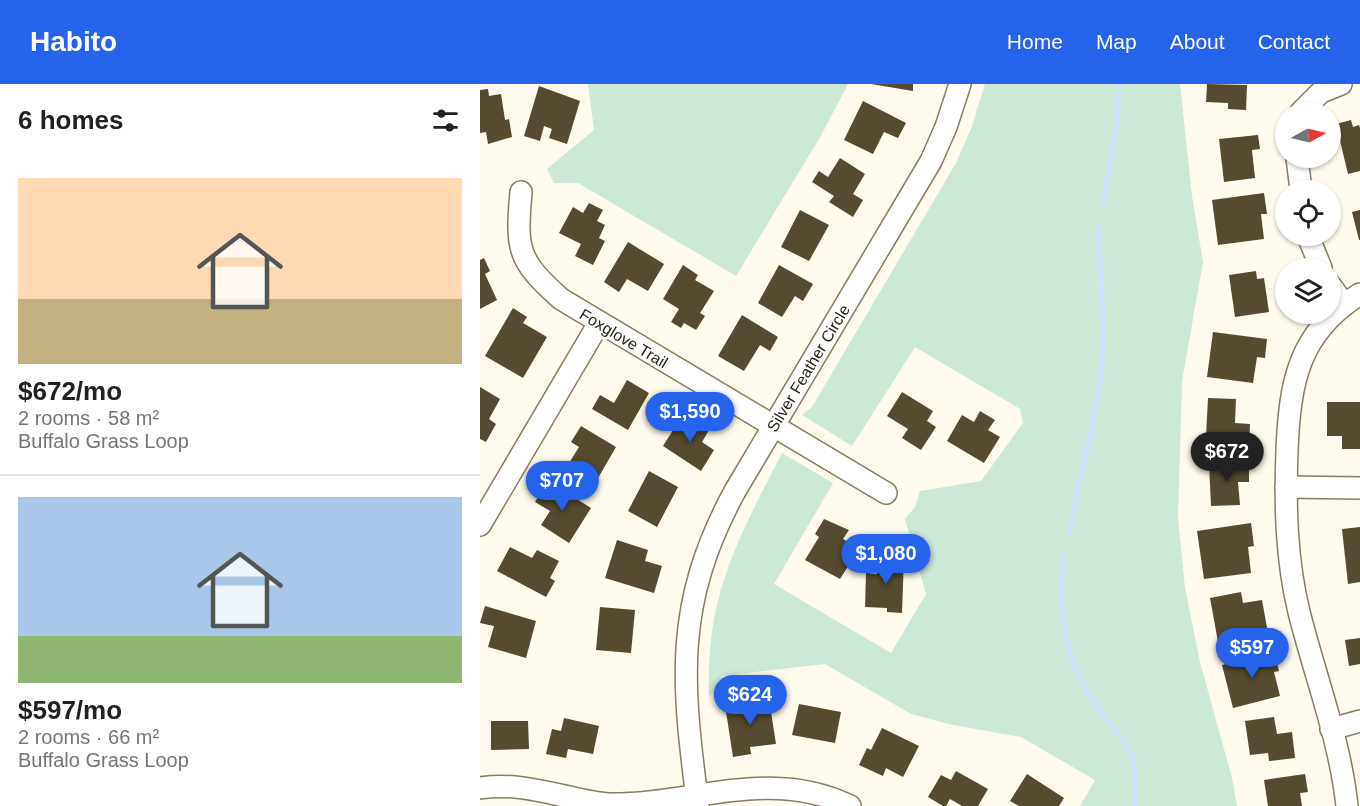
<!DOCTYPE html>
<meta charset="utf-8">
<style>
:root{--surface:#fff;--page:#f6f6f6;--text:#202124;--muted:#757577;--line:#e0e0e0;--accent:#2563eb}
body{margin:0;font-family:Helvetica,sans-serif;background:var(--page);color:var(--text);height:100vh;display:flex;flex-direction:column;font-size:22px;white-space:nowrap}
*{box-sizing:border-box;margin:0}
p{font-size:20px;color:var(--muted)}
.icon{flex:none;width:33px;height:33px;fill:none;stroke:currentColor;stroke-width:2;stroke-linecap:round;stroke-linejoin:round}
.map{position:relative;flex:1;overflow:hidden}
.panel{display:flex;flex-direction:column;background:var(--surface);width:480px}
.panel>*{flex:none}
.needle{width:39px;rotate:82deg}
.tools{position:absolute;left:795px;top:18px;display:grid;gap:12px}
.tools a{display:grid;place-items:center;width:66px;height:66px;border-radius:50%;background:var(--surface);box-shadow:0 2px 4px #0004;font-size:30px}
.price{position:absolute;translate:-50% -51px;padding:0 14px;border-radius:21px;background:var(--accent);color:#fff;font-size:20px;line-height:39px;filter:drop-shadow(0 2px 3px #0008)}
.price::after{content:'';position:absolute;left:50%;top:36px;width:18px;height:14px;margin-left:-9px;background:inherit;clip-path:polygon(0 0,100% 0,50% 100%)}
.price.active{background:#222;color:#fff}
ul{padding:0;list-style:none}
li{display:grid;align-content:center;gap:12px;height:318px;padding:0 18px}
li+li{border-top:2px solid var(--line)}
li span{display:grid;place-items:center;height:186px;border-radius:0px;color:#555}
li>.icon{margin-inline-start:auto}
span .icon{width:108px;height:108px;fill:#fffc;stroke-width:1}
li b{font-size:26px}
h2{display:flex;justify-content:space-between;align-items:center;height:72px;padding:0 18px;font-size:26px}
header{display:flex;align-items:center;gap:36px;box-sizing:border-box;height:84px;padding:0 30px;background:var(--accent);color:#fff}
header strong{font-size:28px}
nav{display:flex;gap:33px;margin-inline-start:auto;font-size:21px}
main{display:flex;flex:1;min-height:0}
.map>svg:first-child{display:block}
</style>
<header>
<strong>Habito</strong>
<nav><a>Home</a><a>Map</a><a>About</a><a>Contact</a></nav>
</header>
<main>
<section class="panel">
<h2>6 homes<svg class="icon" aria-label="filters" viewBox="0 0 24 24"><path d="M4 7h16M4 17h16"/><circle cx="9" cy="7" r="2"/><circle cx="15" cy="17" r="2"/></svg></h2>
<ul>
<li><span style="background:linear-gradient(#ffd9b3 65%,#c2b280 0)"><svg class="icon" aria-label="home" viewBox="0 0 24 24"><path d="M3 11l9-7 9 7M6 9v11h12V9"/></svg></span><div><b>$672/mo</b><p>2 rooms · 58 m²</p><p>Buffalo Grass Loop</p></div></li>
<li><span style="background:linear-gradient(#a9c7e8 75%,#8fb573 0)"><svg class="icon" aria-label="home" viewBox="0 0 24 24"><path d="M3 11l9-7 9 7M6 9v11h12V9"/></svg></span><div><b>$597/mo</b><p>2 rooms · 66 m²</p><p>Buffalo Grass Loop</p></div></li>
</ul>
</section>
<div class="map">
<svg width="880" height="722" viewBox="0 0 880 722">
<rect width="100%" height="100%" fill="#fefaed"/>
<g fill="#cce8d7">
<polygon points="108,0 368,0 342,50 256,192 98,99 74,99 67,85 114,46"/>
<path d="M505,0H700L712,112L723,178L702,297L698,435L705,504L720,578L752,694L757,722H600L615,696L541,653L473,641L431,630L345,580L242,592L229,614C225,512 258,455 302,369L353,399L294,500L411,569L446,510L425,435L435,423L440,407L501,397L543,339L540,325L435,263L372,362L322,331L332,323L476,79L491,45Z"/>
</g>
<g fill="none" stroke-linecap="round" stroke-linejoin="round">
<g stroke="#cce2ff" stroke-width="4.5">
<polyline points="623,122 637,41 640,0"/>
<path d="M590,448C598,392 617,338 622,281C626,236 620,189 618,144"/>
<path d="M585,472C578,517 582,564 606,605C636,655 661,654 655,722"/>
</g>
</g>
<g fill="#544b30">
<polygon points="391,0 433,0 433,7"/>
<polygon points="727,0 767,1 766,26 748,25 748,19 726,18"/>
<polygon points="59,2 100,17 87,60 69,54 72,45 64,42 60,57 44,52"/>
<polygon points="8,5 9,12 21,10 25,36 29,35 32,53 8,60 6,48 0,49 0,6"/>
<polygon points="383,17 426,39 418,54 404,48 393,70 364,56"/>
<polygon points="871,36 873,43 879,41 880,44 880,87 868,90 856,40"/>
<polygon points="778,51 780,65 772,66 775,94 744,98 739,55"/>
<polygon points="360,74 385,90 373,110 383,116 373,133 349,118 354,112 332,98 339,87 348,93"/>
<polygon points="784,109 787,130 781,130 784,155 738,161 732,116"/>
<polygon points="109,119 123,126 117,137 125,141 119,154 125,157 113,181 95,172 101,160 79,149 93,123 103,129"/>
<polygon points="320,126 349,141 329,177 301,163"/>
<polygon points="880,126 880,156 879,156 872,128"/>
<polygon points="148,158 184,180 168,207 147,195 139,208 124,198"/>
<polygon points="4,174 10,187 5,190 17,216 0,225 0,176"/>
<polygon points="203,181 218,191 215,196 234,207 220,229 225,232 216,246 204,239 201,244 191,238 199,225 183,215"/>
<polygon points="299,181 333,200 323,217 315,212 302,233 278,219"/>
<polygon points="776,187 777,195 784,194 789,228 755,233 749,191"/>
<polygon points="33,224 47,233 43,239 67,253 43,294 5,272"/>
<polygon points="262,231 298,253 290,267 280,261 264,287 238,272"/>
<polygon points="733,248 787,255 785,274 777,273 773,299 727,293"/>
<polygon points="147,296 169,309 148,346 112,325 120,311 134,319"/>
<polygon points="0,303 20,315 9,335 16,340 6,358 0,355"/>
<polygon points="422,308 453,327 447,337 456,343 441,366 422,354 428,345 407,332"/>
<polygon points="728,314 756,315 755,339 770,340 769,364 736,362 736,352 726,352"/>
<polygon points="847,318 880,318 880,365 862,365 862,352 847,352"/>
<polygon points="500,327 515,336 508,346 520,353 504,379 467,357 482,331 494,338"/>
<polygon points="203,330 229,346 222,358 234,366 221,387 183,362"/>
<polygon points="101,342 136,363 114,401 86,384 99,363 91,358"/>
<polygon points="769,378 769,398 758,398 760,421 731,422 729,380"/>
<polygon points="169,387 198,403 177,443 148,427"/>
<polygon points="68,397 111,424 89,459 61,441 70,427 55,418"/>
<polygon points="344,435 369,446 363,455 372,460 369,465 376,470 360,495 325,476 339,453 335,450"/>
<polygon points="771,439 774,462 768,463 771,489 724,495 717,447"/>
<polygon points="880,443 880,498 868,500 862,445"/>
<polygon points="137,456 168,466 165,477 182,482 174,509 125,494"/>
<polygon points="30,463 52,474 57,466 79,477 70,494 75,497 66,513 17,487"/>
<polygon points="397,472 424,473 422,529 407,528 407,524 385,523 386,489 397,490"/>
<polygon points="761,508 763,519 782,516 788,549 738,558 730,514"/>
<polygon points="5,522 56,537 46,574 8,563 14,542 0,539"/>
<polygon points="120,523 155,526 151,569 116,566"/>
<polygon points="880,554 880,580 869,582 865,556"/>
<polygon points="794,567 799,587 794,588 800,612 753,624 742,581"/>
<polygon points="289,615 296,660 270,663 271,670 253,673 245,621"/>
<polygon points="319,620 361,628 355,659 312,651"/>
<polygon points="794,633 797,650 812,648 815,674 789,677 788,669 770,671 765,637"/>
<polygon points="84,634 119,642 113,670 88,665 86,674 66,670 72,645 81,647"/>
<polygon points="11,637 48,637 49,665 11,666"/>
<polygon points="402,644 439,662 423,693 406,684 403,692 379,681 387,664 391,666"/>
<polygon points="476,687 508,705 498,722 482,722 470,715 466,722 463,722 448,713 461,691 471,696"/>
<polygon points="547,690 584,714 579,722 539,722 530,717"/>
<polygon points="825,690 828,708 820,709 822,722 788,722 784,696"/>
</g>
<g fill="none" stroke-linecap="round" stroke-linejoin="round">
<g stroke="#877d60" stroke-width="24">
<g id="minor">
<polyline points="821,28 841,8 861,0"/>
<polyline points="817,74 821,106"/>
<path d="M41,108C36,165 37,176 81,215L406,409"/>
<polyline points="828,152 841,184"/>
<polyline points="850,201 864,220"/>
<polyline points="806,403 880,404"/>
<polyline points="0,441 119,239"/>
<polyline points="851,645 880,637"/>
<path d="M0,704C44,697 84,715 127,720C210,722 288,682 370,722"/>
<path d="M218,722C202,599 193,521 255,407L451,77L466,43L480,0"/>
<path d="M867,722C860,656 835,592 819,528C806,475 805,420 807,366C810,298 818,249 880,210"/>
</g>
</g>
<use href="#minor" stroke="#fff" stroke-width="21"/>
</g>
<g text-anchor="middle" stroke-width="6" stroke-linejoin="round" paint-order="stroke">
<g font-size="16" fill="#272317" stroke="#fff">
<text transform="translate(144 254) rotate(31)" y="6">Foxglove Trail</text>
<text transform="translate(328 284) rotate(-59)" y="6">Silver Feather Circle</text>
</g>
</g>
</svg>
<div class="tools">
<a><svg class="needle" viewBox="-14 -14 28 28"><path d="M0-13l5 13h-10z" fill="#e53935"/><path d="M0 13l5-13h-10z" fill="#757577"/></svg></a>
<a><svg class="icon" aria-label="locate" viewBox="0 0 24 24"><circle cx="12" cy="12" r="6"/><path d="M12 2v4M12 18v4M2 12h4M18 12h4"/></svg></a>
<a><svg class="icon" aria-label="layers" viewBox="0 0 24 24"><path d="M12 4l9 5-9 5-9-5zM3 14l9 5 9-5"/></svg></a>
</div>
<b class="price" style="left:210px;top:359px">$1,590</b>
<b class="price active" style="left:747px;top:399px">$672</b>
<b class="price" style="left:82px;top:428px">$707</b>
<b class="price" style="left:406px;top:501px">$1,080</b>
<b class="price" style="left:772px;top:595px">$597</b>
<b class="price" style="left:270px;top:642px">$624</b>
</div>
</main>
